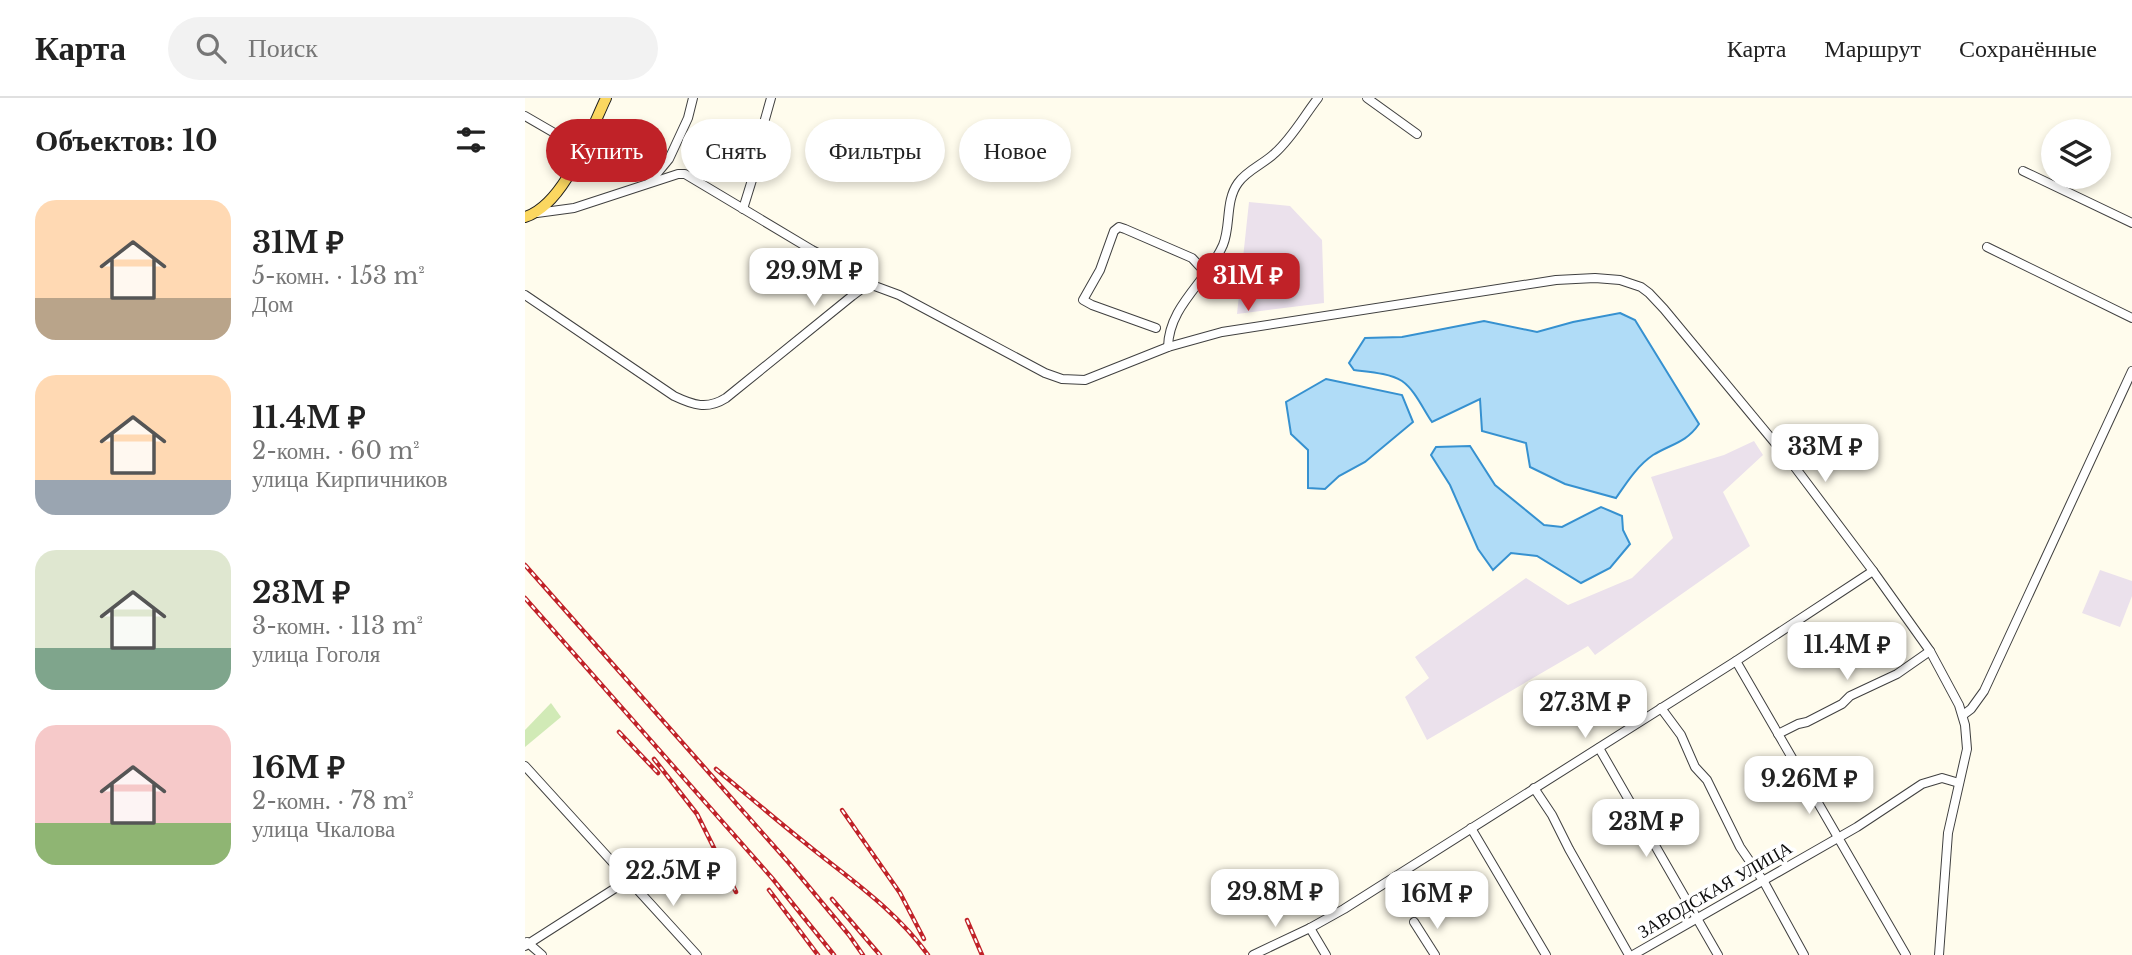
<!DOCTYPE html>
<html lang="ru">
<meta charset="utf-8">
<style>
:root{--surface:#fff;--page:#f2f2f2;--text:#222;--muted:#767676;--line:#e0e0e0;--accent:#c02228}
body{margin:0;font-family:"Libre Baskerville",serif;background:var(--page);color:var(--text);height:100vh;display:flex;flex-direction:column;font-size:26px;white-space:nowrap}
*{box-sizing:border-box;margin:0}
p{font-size:23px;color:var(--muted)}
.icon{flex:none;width:38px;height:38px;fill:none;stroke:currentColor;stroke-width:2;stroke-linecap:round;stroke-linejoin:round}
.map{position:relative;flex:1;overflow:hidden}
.side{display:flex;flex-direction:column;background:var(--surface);width:525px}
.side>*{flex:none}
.top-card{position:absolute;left:21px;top:21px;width:665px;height:63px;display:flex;gap:14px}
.controls{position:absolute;left:1516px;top:21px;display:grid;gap:14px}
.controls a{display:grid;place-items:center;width:70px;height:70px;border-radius:50%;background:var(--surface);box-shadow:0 4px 10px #0003;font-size:35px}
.price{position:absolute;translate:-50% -60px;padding:0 16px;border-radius:14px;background:#fff;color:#222;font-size:23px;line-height:46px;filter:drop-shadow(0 2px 4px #0008)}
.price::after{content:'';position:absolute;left:50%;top:42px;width:21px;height:16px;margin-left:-10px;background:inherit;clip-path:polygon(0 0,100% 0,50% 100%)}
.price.current{background:var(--accent);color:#fff}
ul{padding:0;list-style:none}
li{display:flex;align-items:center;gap:21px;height:175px;padding:0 35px}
li span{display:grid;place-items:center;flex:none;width:196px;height:140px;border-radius:21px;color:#555}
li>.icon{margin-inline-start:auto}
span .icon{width:84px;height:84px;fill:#fffc;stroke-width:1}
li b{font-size:30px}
h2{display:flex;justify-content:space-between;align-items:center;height:84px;padding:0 35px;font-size:30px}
.pill{padding:0 24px;border-radius:32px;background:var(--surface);box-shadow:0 4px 10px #0003;font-size:24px;line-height:63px}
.pill.current{background:var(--accent);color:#fff}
header{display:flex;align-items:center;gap:42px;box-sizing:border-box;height:98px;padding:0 35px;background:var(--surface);border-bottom:2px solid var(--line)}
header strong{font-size:33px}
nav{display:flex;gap:38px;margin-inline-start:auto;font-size:24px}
.search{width:490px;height:63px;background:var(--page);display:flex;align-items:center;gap:18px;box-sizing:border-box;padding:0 24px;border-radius:38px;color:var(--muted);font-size:26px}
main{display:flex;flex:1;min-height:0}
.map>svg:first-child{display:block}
</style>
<header>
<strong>Карта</strong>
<div class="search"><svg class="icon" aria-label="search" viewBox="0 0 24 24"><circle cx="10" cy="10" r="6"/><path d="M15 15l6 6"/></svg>Поиск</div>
<nav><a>Карта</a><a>Маршрут</a><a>Сохранённые</a></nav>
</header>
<main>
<section class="side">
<h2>Объектов: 10<svg class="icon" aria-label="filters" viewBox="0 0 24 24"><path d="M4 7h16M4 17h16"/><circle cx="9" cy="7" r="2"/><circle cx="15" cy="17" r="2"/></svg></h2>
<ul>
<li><span style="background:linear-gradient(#ffd9b3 70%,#b9a48a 0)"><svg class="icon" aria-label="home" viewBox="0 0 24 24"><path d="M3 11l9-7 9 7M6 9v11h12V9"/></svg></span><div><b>31M ₽</b><p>5-комн. · 153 m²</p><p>Дом</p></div></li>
<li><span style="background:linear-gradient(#ffd9b3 75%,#9aa5b1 0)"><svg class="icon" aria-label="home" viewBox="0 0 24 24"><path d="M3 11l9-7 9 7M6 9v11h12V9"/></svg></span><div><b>11.4M ₽</b><p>2-комн. · 60 m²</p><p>улица Кирпичников</p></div></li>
<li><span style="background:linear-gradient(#dfe7d0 70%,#7fa58c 0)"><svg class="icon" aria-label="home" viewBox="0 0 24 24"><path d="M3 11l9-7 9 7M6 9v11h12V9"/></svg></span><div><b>23M ₽</b><p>3-комн. · 113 m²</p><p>улица Гоголя</p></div></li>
<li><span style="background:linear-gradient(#f6c9c9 70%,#8fb573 0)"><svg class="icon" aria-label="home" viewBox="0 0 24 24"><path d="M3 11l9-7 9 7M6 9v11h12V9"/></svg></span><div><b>16M ₽</b><p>2-комн. · 78 m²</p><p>улица Чкалова</p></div></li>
</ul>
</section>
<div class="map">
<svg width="1607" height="857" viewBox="0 0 1607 857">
<rect width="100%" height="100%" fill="#fffced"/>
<g fill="#ebe1ec">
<polygon points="724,104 765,108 797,142 799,205 712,216"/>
<polygon points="1229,343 1238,357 1198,394 1225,448 1070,557 1063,548 902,642 880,599 904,580 890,559 1001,480 1043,507 1107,480 1148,440 1126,379 1199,357"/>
<polygon points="1575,472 1607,483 1607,498 1595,529 1557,515"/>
</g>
<polygon fill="#d1eab6" points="26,605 36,619 0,649 0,632"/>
<g fill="#b0dcf7" stroke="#3691d0" stroke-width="2">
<path d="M1095,215L1110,222L1174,326C1161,345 1146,346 1128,357C1112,368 1102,384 1091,400L1040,386L1005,369L1001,345L957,333L955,301L907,324C898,311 890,292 877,283C864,275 844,274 829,272L824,265L840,240L877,239L959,223L1012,234L1048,224Z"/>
<polygon points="801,281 877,297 888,324 840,364 814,378 800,391 783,390 783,352 766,336 761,304"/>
<polygon points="945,348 970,387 1019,427 1037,429 1076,409 1097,418 1098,432 1105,446 1085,470 1056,485 1012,458 986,455 968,472 953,451 925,387 906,357 911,349"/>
</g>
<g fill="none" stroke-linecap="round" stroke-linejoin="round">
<g stroke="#404040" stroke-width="10">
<g id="minor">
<polyline points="842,0 892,36"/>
<polyline points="0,18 57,51"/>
<polyline points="1498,73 1607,125"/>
<polyline points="125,84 144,61 163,20 168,0"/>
<polyline points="218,111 236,53 237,32 246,0"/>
<polyline points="12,115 49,110 153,76 160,76 287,152 328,173 347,187 374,197 520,275 537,281 560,282 643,249 697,234 1031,182 1070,180 1095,182 1116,189 1124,195 1139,211 1269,368 1348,473 1405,553 1434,607 1440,627 1442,651 1423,735 1414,857"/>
<polyline points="1462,149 1607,220"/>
<path d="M0,197L149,298C168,307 182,312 201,300L327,198L335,192L347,187"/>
<polyline points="631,230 567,207 558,202 575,172 589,133 594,129 600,131 667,160 680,174"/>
<path d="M643,249C644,207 682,184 698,147C706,128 700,103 713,85C722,72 739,66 750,55C767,40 779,18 793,0"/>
<polyline points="1211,563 1381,857"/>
<polyline points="1136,610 1156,637 1170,669 1182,682 1215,749 1239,784 1279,857"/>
<polyline points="1438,617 1446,611 1459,593 1607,273"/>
<polyline points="1253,636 1273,626 1282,624 1317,606 1325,598 1372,576 1405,553"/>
<polyline points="1074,650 1193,857"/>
<polyline points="0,668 172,857"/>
<polyline points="1009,690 1027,717 1044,751 1104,857"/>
<polyline points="946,730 1021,857"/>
<polyline points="889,824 910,857"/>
<polyline points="785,830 801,857"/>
<polyline points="2,844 17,857"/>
<polyline points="0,848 103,782"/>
<polyline points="728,857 785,830 819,811 1211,563 1348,473"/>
<polyline points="1108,857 1332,729 1397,686 1417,680 1434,685"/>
</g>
</g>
<g stroke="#1e1e1e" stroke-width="12">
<path id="major" d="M0,119C39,107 64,36 81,0"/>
</g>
<use href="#minor" stroke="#fff" stroke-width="8"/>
<use href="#major" stroke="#fbd760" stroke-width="10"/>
<g stroke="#c02228" stroke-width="4.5">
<g id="rail">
<polyline points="0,467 264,765 324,837 338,857"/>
<polyline points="0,500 247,780 309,857"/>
<polyline points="94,634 133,675"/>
<polyline points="129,661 172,716 211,794"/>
<path d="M191,671C220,695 249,720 279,744C323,780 370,811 403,857"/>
<polyline points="317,712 375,795 399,841"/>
<polyline points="244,792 293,857"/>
<polyline points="307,801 355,857"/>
<polyline points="442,822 457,857"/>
</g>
</g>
<use href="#rail" stroke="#fff" stroke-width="2" stroke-dasharray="5" stroke-linecap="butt"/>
</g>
<g text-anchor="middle" stroke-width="7" stroke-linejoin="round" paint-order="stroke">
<g font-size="18" fill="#0d0d0d" stroke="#fff">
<text transform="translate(1190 792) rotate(-30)" y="6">ЗАВОДСКАЯ УЛИЦА</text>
</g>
</g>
</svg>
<div class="controls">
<a><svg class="icon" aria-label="layers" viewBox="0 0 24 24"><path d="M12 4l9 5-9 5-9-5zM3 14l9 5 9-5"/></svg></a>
</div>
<b class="price" style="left:289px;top:210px">29.9M ₽</b>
<b class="price current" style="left:723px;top:215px">31M ₽</b>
<b class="price" style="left:1300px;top:386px">33M ₽</b>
<b class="price" style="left:1322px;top:584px">11.4M ₽</b>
<b class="price" style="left:1060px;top:642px">27.3M ₽</b>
<b class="price" style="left:1284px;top:718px">9.26M ₽</b>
<b class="price" style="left:1121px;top:761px">23M ₽</b>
<b class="price" style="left:148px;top:810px">22.5M ₽</b>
<b class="price" style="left:750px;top:831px">29.8M ₽</b>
<b class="price" style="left:912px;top:833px">16M ₽</b>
<div class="top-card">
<a class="pill current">Купить</a>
<a class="pill">Снять</a>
<a class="pill">Фильтры</a>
<a class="pill">Новое</a>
</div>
</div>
</main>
